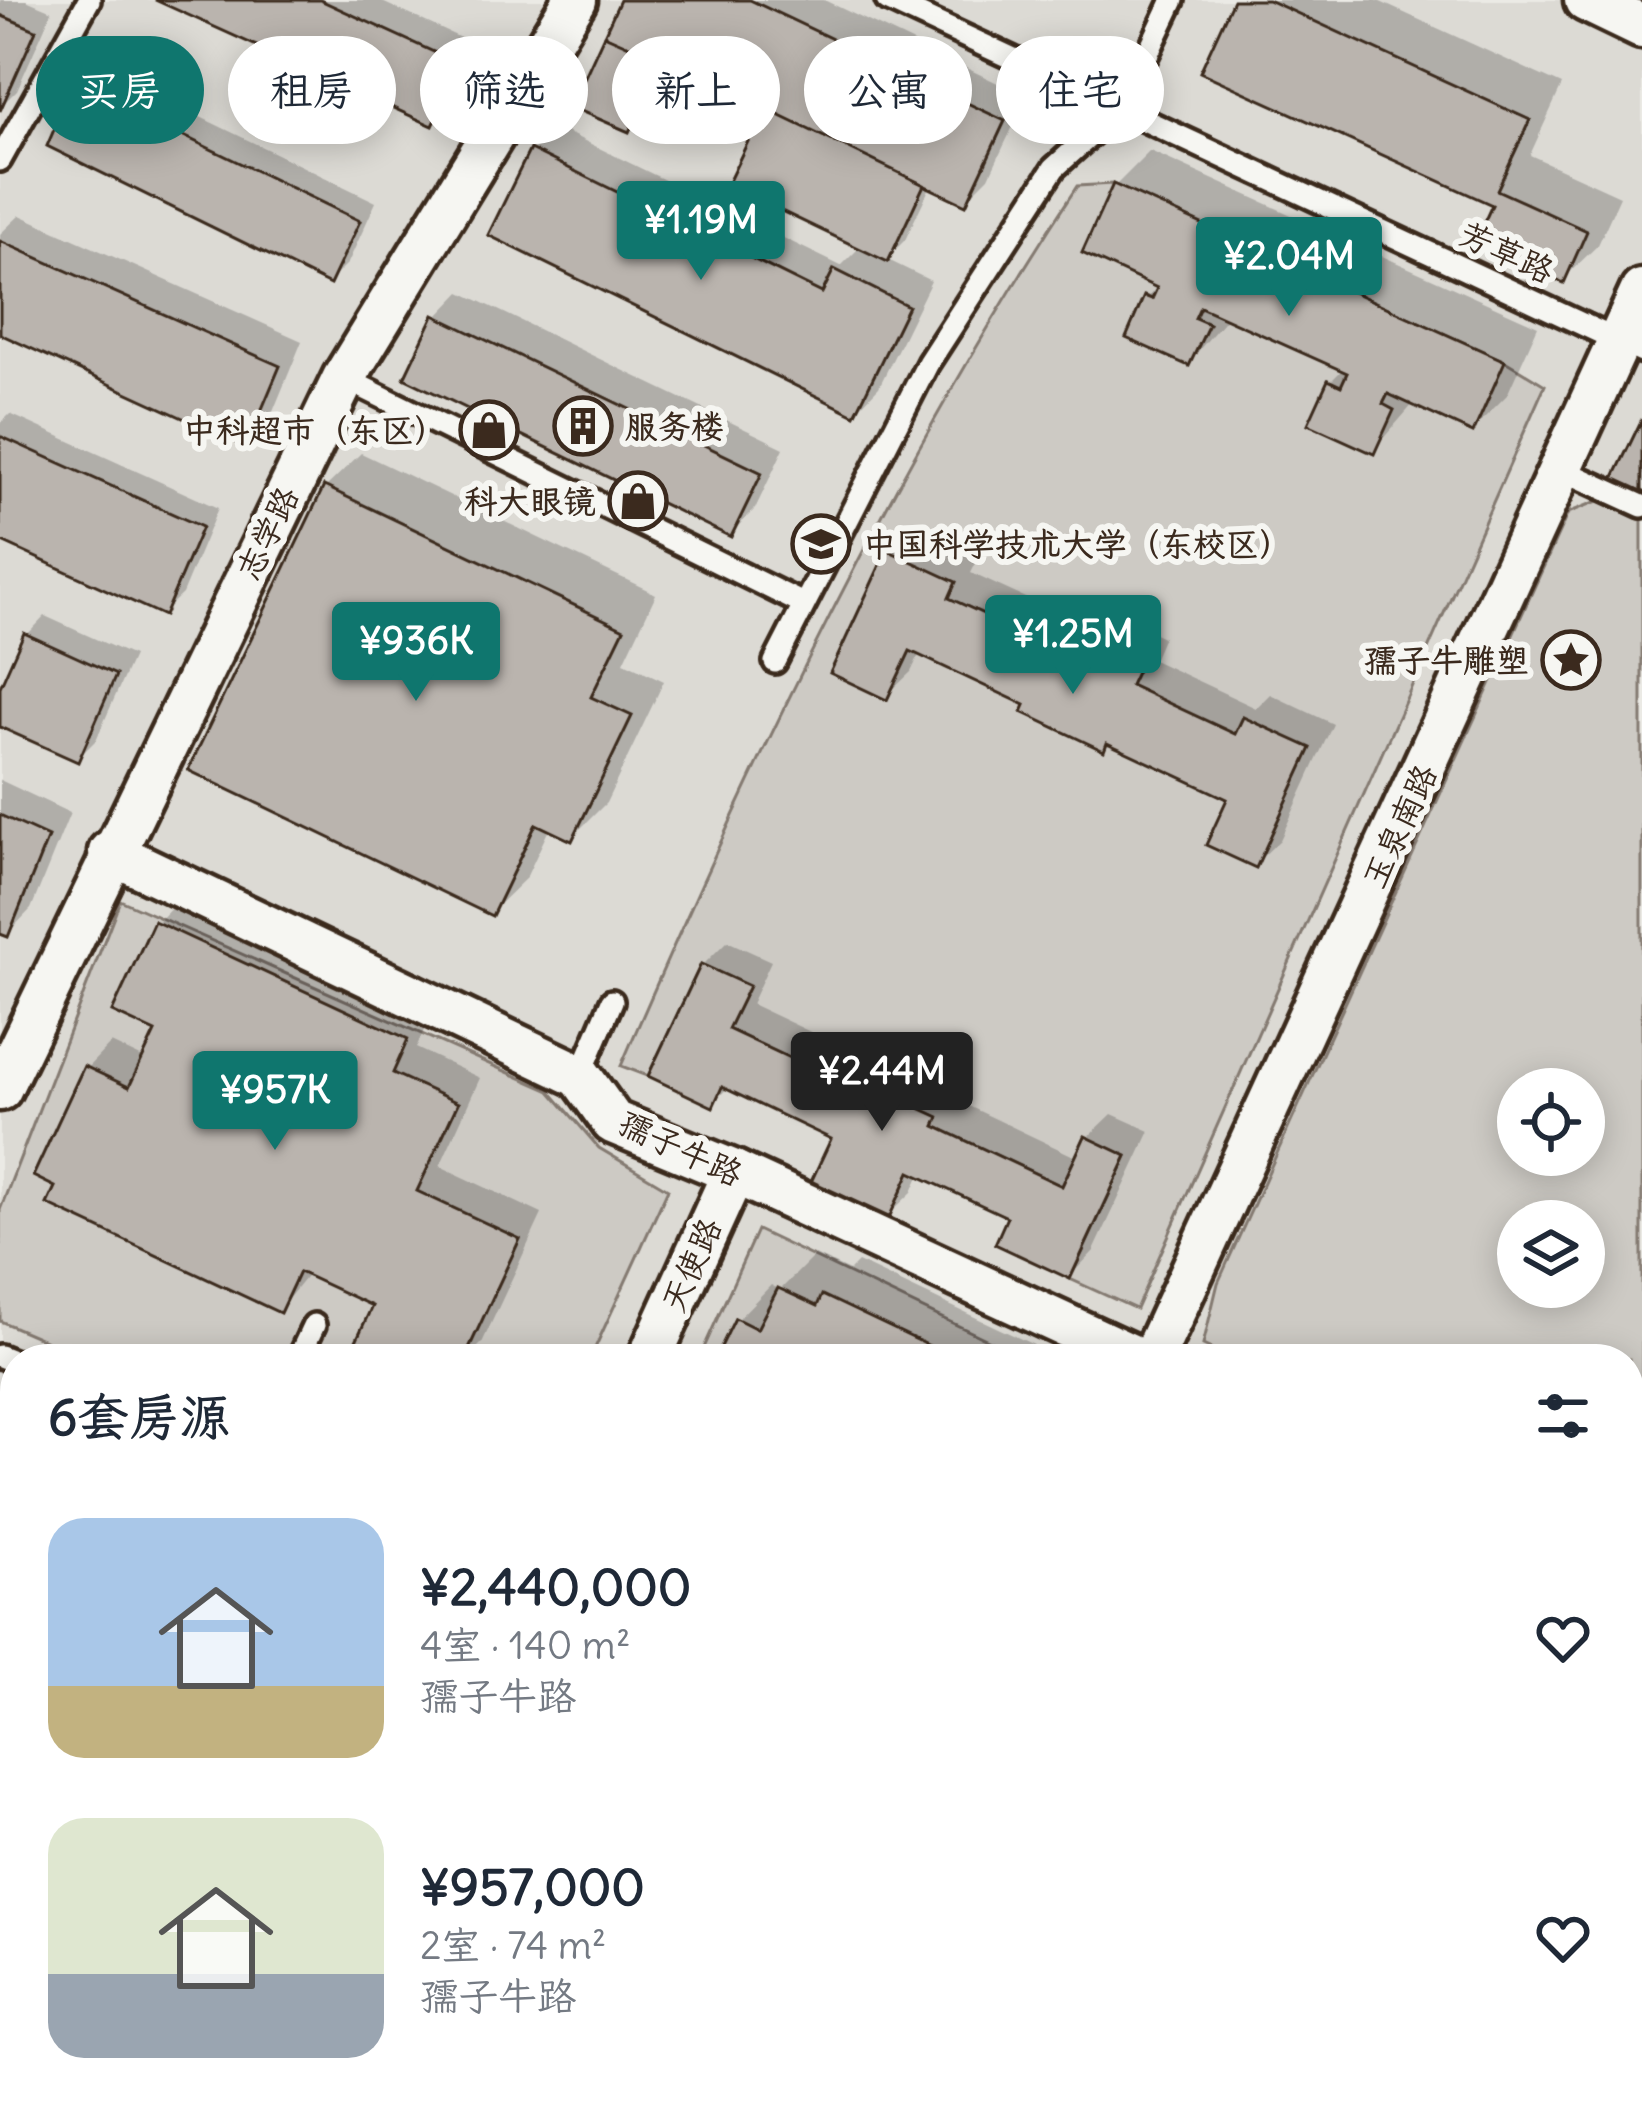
<!DOCTYPE html>
<html lang="zh">
<meta charset="utf-8">
<style>
:root{--surface:#fff;--page:#f6f6f7;--text:#1f2937;--muted:#747a83;--accent:#0f766e}
body{margin:0;font-family:Delius,"LXGW WenKai TC",sans-serif;background:var(--page);color:var(--text);height:100vh;display:flex;flex-direction:column;font-size:45px;white-space:nowrap}
*{box-sizing:border-box;margin:0}
p{font-size:39px;color:var(--muted)}
.icon{flex:none;width:66px;height:66px;fill:none;stroke:currentColor;stroke-width:2;stroke-linecap:round;stroke-linejoin:round}
.map{position:relative;flex:1;overflow:hidden}
.sheet{position:absolute;left:0px;top:1344px;width:1644px;height:771px;display:flex;flex-direction:column;background:var(--surface);border-radius:48px 48px 0 0;box-shadow:0 6px 30px #0003}
.sheet>*{flex:none}
.hud{position:absolute;left:36px;top:36px;width:1572px;height:108px;display:flex;gap:24px}
.controls{position:absolute;left:1497px;top:1068px;display:grid;gap:24px}
.controls a{display:grid;place-items:center;width:108px;height:108px;border-radius:50%;background:var(--surface);box-shadow:0 6px 30px #0003;font-size:60px}
.price{position:absolute;translate:-50% -102px;padding:0 27px;border-radius:12px;background:var(--accent);color:#fff;font-size:39px;line-height:78px;filter:drop-shadow(0 3px 6px #0008)}
.price::after{content:'';position:absolute;left:50%;top:72px;width:36px;height:27px;margin-left:-18px;background:inherit;clip-path:polygon(0 0,100% 0,50% 100%)}
.price.active{background:#222;color:#fff}
ul{padding:0;list-style:none}
li{display:flex;align-items:center;gap:36px;height:300px;padding:0 48px}
li span{display:grid;place-items:center;flex:none;width:336px;height:240px;border-radius:36px;color:#555}
li>.icon{margin-inline-start:auto}
span .icon{width:144px;height:144px;fill:#fffc;stroke-width:1}
li b{font-size:51px}
h2{display:flex;justify-content:space-between;align-items:center;height:144px;padding:0 48px;font-size:51px}
.pill{padding:0 42px;border-radius:54px;background:var(--surface);box-shadow:0 6px 30px #0003;font-size:42px;line-height:108px}
.pill.active{background:var(--accent);color:#fff}
.map>svg:first-child{display:block}
</style>
<div class="map">
<svg width="1642" height="2114" viewBox="0 0 1642 2114">
<rect width="100%" height="100%" fill="#ebeae5"/>
<filter id="ink" filterUnits="userSpaceOnUse"><feTurbulence type="fractalNoise" baseFrequency=".00833" numOctaves="2"/><feDisplacementMap in="SourceGraphic" scale="24" xChannelSelector="R" yChannelSelector="G"/><feConvolveMatrix kernelMatrix="1 2 1 2 8 2 1 2 1" color-interpolation-filters="sRGB"/></filter>
<g filter="url(#ink)">
<path fill="#dcdad4" fill-rule="evenodd" d="M0,0H1642V2114H0ZM1518,1089H1584V1155H1518ZM1518,1221H1584V1287H1518ZM15,1359H1629V2100H15Z"/>
<g fill="#cdcac4" stroke="#847a71" stroke-width="3" fill-rule="evenodd">
<path d="M1113,184L1505,361L1545,385L1136,1309L1070,1279L1127,1156L1085,1137L1062,1186L935,1126L938,1117L851,1076L847,1085L728,1029L748,986L701,964L648,1076L621,1066C751,765 896,460 1077,186Z"/>
<path d="M1600,500L1642,520V1418L1629,1445V1359H1233L1203,1345L1218,1283L1568,513ZM1518,1089H1584V1155H1518ZM1518,1221H1584V1287H1518Z"/>
<polygon points="120,900 550,1091 599,1148 668,1189 590,1359 88,1359 0,1321 0,1210"/>
<polygon points="757,1230 1028,1359 699,1359"/>
<polygon points="0,1398 15,1404 15,2100 246,2100 239,2114 0,2114"/>
<polygon points="789,2100 852,2100 863,2105 858,2114 797,2114"/>
</g>
<polygon fill="#a8a198" stroke="#7c7167" stroke-width="3" points="0,1916 15,1924 15,2037 0,2068"/>
<g fill="#0003">
<polygon points="0,0 26,0 52,11 17,90 0,107"/>
<polygon points="163,0 378,0 478,46 451,104 432,122"/>
<polygon points="623,0 824,0 1027,97 989,177 965,201 931,185 905,240 886,259 931,281 879,387 855,412 532,151 556,127 841,266 861,246 767,108 666,60 640,117 628,129"/>
<polygon points="1236,0 1376,0 1562,85 1530,155 1620,196 1598,245 1563,279 1496,204"/>
<polygon points="95,66 376,202 348,263 330,281 77,85"/>
<polygon points="1150,151 1307,222 1313,216 1374,244 1371,251 1538,326 1507,395 1473,429 1414,403 1373,450 1330,382 1344,368 1228,316 1188,363 1147,298 1159,285 1116,185"/>
<polygon points="20,215 302,341 270,419 246,444 0,330 0,234"/>
<polygon points="461,292 784,448 755,509 731,533 437,317"/>
<polygon points="10,414 218,508 182,594 163,612 0,538 0,424"/>
<polygon points="361,453 656,594 624,662 664,681 606,803 571,838 550,827 526,878 491,912 326,487"/>
<polygon points="914,527 979,557 971,573 1075,621 1091,604 1163,637 1153,660 1256,708 1270,694 1333,724 1280,840 1255,864 1231,797 1109,741 1104,747 1029,704 920,653 911,672 886,696 889,552"/>
<polygon points="45,616 133,656 96,740 77,759 0,724 0,695 27,635"/>
<polygon points="0,780 70,813 31,909 7,934 0,930"/>
<polygon points="181,898 431,1015 416,1048 480,1078 440,1166 542,1214 482,1343 466,1359 396,1359 376,1305 309,1273 279,1310 87,1068 111,1043 145,1059 159,1031 157,923"/>
<polygon points="727,941 771,961 751,1004 870,1060 877,1053 961,1092 958,1101 1078,1158 1087,1138 1112,1114 1150,1131 1094,1251 1070,1276 1011,1216 920,1174 912,1192 887,1216 835,1137 729,1087 712,1103 703,965"/>
<polygon points="815,1255 849,1271 858,1262 1034,1345 1029,1352 1044,1359 718,1359 737,1320 771,1285 780,1290"/>
<polygon points="15,1449 15,1613 0,1628 0,1476"/>
<polygon points="0,1630 15,1637 15,1817 0,1810"/>
<polygon points="15,2051 15,2100 222,2100 215,2114 0,2114 0,2081"/>
</g>
<g fill="#bab4ae" stroke="#3b2a1e" stroke-width="3">
<polygon points="155,0 320,0 462,65 433,126"/>
<polygon points="620,0 750,0 1005,121 966,205 604,35"/>
<polygon points="1233,0 1268,0 1530,120 1497,190 1587,231 1564,283 1475,242 1492,205 1200,72"/>
<polygon points="0,15 36,30 0,111"/>
<polygon points="604,35 661,60 629,132 571,107"/>
<polygon points="74,83 360,221 330,285 47,146"/>
<polygon points="764,108 924,185 888,262 727,185"/>
<polygon points="530,149 822,293 834,269 908,306 855,415 488,235"/>
<polygon points="1113,184 1273,256 1276,248 1341,278 1338,285 1505,361 1473,433 1388,394 1383,404 1394,410 1374,454 1308,424 1328,380 1341,386 1347,373 1200,307 1195,318 1209,324 1189,366 1126,338 1144,296 1152,299 1157,288 1082,253"/>
<polygon points="0,241 280,366 246,447 0,334"/>
<polygon points="434,315 762,473 731,537 404,378"/>
<polygon points="1642,419 1642,493 1613,479"/>
<polygon points="0,436 202,527 164,616 0,541"/>
<polygon points="324,486 624,629 591,697 632,716 572,841 536,824 492,916 188,770"/>
<polygon points="887,550 956,582 949,598 1055,647 1064,627 1141,662 1130,685 1235,734 1243,717 1311,748 1256,868 1206,845 1227,799 1107,743 1104,751 1022,712 1025,705 910,651 887,700 830,673"/>
<polygon points="24,633 116,675 78,762 0,727 0,687"/>
<polygon points="0,815 48,837 8,937 0,934"/>
<polygon points="154,921 408,1039 393,1073 458,1103 417,1191 520,1239 464,1359 389,1359 355,1343 372,1306 299,1272 280,1313 47,1204 55,1187 33,1176 84,1066 129,1087 155,1032 112,1012"/>
<polygon points="701,964 749,986 728,1029 847,1085 850,1076 939,1117 935,1126 1062,1186 1085,1136 1127,1156 1070,1279 995,1244 1007,1217 910,1172 888,1220 810,1184 831,1139 722,1087 713,1107 648,1076"/>
<polygon points="778,1288 817,1306 822,1295 957,1359 715,1359 735,1318 757,1329"/>
<polygon points="8,1452 15,1456 15,1542 0,1567 0,1536 14,1507 0,1500 0,1469"/>
<polygon points="0,1579 15,1586 15,1604 3,1629"/>
<polygon points="0,1695 15,1702 15,1820 0,1813"/>
<polygon points="1635,1719 1642,1723 1642,1841 1629,1835 1629,1732"/>
<polygon points="15,2044 15,2100 212,2100 205,2114 0,2114 0,2074"/>
</g>
<g fill="none" stroke-linecap="round" stroke-linejoin="round">
<g stroke="#3b2a1e" stroke-width="30">
<g id="lane">
<polyline points="887,0 1642,352"/>
<polyline points="0,160 89,0"/>
<polyline points="344,378 803,604"/>
<polyline points="1561,469 1642,506"/>
<polyline points="775,662 928,363 1054,168 1123,106 1173,0"/>
<polyline points="580,1076 612,1001"/>
<polyline points="0,1356 15,1362"/>
<polyline points="298,1359 314,1325"/>
<polyline points="1629,1591 1642,1597"/>
<polyline points="1629,1883 1642,1890"/>
</g>
</g>
<g stroke="#3b2a1e" stroke-width="51">
<g id="street">
<polyline points="1586,0 1642,27"/>
<polyline points="110,852 580,1076 613,1122 734,1172 1138,1359"/>
<polyline points="0,1089 344,378 575,0"/>
<polyline points="649,1359 734,1172"/>
<polyline points="1152,1359 1642,291"/>
<polyline points="1629,1531 1642,1505"/>
<polyline points="1174,2100 1205,2114"/>
<polyline points="876,2112 881,2100"/>
<polyline points="293,2114 300,2100"/>
<polyline points="1355,2114 1361,2100"/>
</g>
</g>
<use href="#lane" stroke="#f6f6f2" stroke-width="21"/>
<use href="#street" stroke="#f6f6f2" stroke-width="42"/>
</g>
</g>
<defs>
<g id="building-ring" transform="scale(3)"><circle r="9.5" fill="#f6f6f2" stroke="#3b2a1e" stroke-width="1.5"/><path d="M-4-6H4V6H1V3H-1V6H-4ZM-2.5-4.3h1.7v1.8h-1.7ZM.8-4.3h1.7v1.8H.8ZM-2.5-1h1.7V.8h-1.7ZM.8-1h1.7V.8H.8Z" fill="#3b2a1e"/></g>
<g id="shop-ring" transform="scale(3)"><circle r="9.5" fill="#f6f6f2" stroke="#3b2a1e" stroke-width="1.5"/><path d="M-5-2.5h2.3a2.7 3.5 0 0 1 5.4 0H5L5.5 6h-11ZM-1.5-2.5h3a1.5 2.3 0 0 0-3 0Z" fill="#3b2a1e"/></g>
<g id="university-ring" transform="scale(3)"><circle r="9.5" fill="#f6f6f2" stroke="#3b2a1e" stroke-width="1.5"/><path d="M0-5L7-2L0 1L-7-2ZM-4 1L0 2.5L4 1V4Q0 6-4 4Z" fill="#3b2a1e"/></g>
<g id="sight-ring" transform="scale(3)"><circle r="9.5" fill="#f6f6f2" stroke="#3b2a1e" stroke-width="1.5"/><path d="M0-6L1.8-2.2L6-1.7L2.9 1.2L3.7 5.4L0 3.3L-3.7 5.4L-2.9 1.2L-6-1.7L-1.8-2.2Z" fill="#3b2a1e"/></g>
</defs>
<g fill-rule="evenodd">
<use href="#building-ring" x="583" y="426"/>
<use href="#shop-ring" x="489" y="430"/>
<use href="#shop-ring" x="638" y="501"/>
<use href="#university-ring" x="821" y="544"/>
<use href="#sight-ring" x="1571" y="660"/>
</g>
<g text-anchor="middle" stroke-width="12" stroke-linejoin="round" paint-order="stroke">
<g font-size="33" fill="#3b2a1e" stroke="#f6f6f2">
<text transform="translate(1507 252) rotate(25)" y="12">芳草路</text>
<text transform="translate(267 533) rotate(-64)" y="12">志学路</text>
<text transform="translate(1399 826) rotate(-65)" y="12">玉泉南路</text>
<text transform="translate(681 1148) rotate(25)" y="12">孺子牛路</text>
<text transform="translate(691 1265) rotate(-66)" y="12">天使路</text>
</g>
<g font-size="33" font-weight="bold" fill="#3b2a1e" stroke="#f6f6f2" text-anchor="end">
<text x="625" y="438" text-anchor="start">服务楼</text>
<text x="447" y="442">中科超市（东区）</text>
<text x="596" y="513">科大眼镜</text>
<text x="863" y="556" text-anchor="start">中国科学技术大学（东校区）</text>
<text x="1529" y="672">孺子牛雕塑</text>
</g>
</g>
</svg>
<div class="controls">
<a><svg class="icon" aria-label="locate" viewBox="0 0 24 24"><circle cx="12" cy="12" r="6"/><path d="M12 2v4M12 18v4M2 12h4M18 12h4"/></svg></a>
<a><svg class="icon" aria-label="layers" viewBox="0 0 24 24"><path d="M12 4l9 5-9 5-9-5zM3 14l9 5 9-5"/></svg></a>
</div>
<b class="price" style="left:701px;top:283px">¥1.19M</b>
<b class="price" style="left:1289px;top:319px">¥2.04M</b>
<b class="price" style="left:1073px;top:697px">¥1.25M</b>
<b class="price" style="left:416px;top:704px">¥936K</b>
<b class="price active" style="left:882px;top:1134px">¥2.44M</b>
<b class="price" style="left:275px;top:1153px">¥957K</b>
<div class="hud">
<a class="pill active">买房</a>
<a class="pill">租房</a>
<a class="pill">筛选</a>
<a class="pill">新上</a>
<a class="pill">公寓</a>
<a class="pill">住宅</a>
</div>
<section class="sheet">
<h2>6套房源<svg class="icon" aria-label="filters" viewBox="0 0 24 24"><path d="M4 7h16M4 17h16"/><circle cx="9" cy="7" r="2"/><circle cx="15" cy="17" r="2"/></svg></h2>
<ul>
<li><span style="background:linear-gradient(#a9c7e8 70%,#c2b280 0)"><svg class="icon" aria-label="home" viewBox="0 0 24 24"><path d="M3 11l9-7 9 7M6 9v11h12V9"/></svg></span><div><b>¥2,440,000</b><p>4室 · 140 m²</p><p>孺子牛路</p></div><svg class="icon" aria-label="heart" viewBox="0 0 24 24"><path d="M12 20l-8-8c-3-5 5-10 8-4 3-6 11-1 8 4z"/></svg></li>
<li><span style="background:linear-gradient(#dfe7d0 65%,#9aa5b1 0)"><svg class="icon" aria-label="home" viewBox="0 0 24 24"><path d="M3 11l9-7 9 7M6 9v11h12V9"/></svg></span><div><b>¥957,000</b><p>2室 · 74 m²</p><p>孺子牛路</p></div><svg class="icon" aria-label="heart" viewBox="0 0 24 24"><path d="M12 20l-8-8c-3-5 5-10 8-4 3-6 11-1 8 4z"/></svg></li>
</ul>
</section>
</div>
